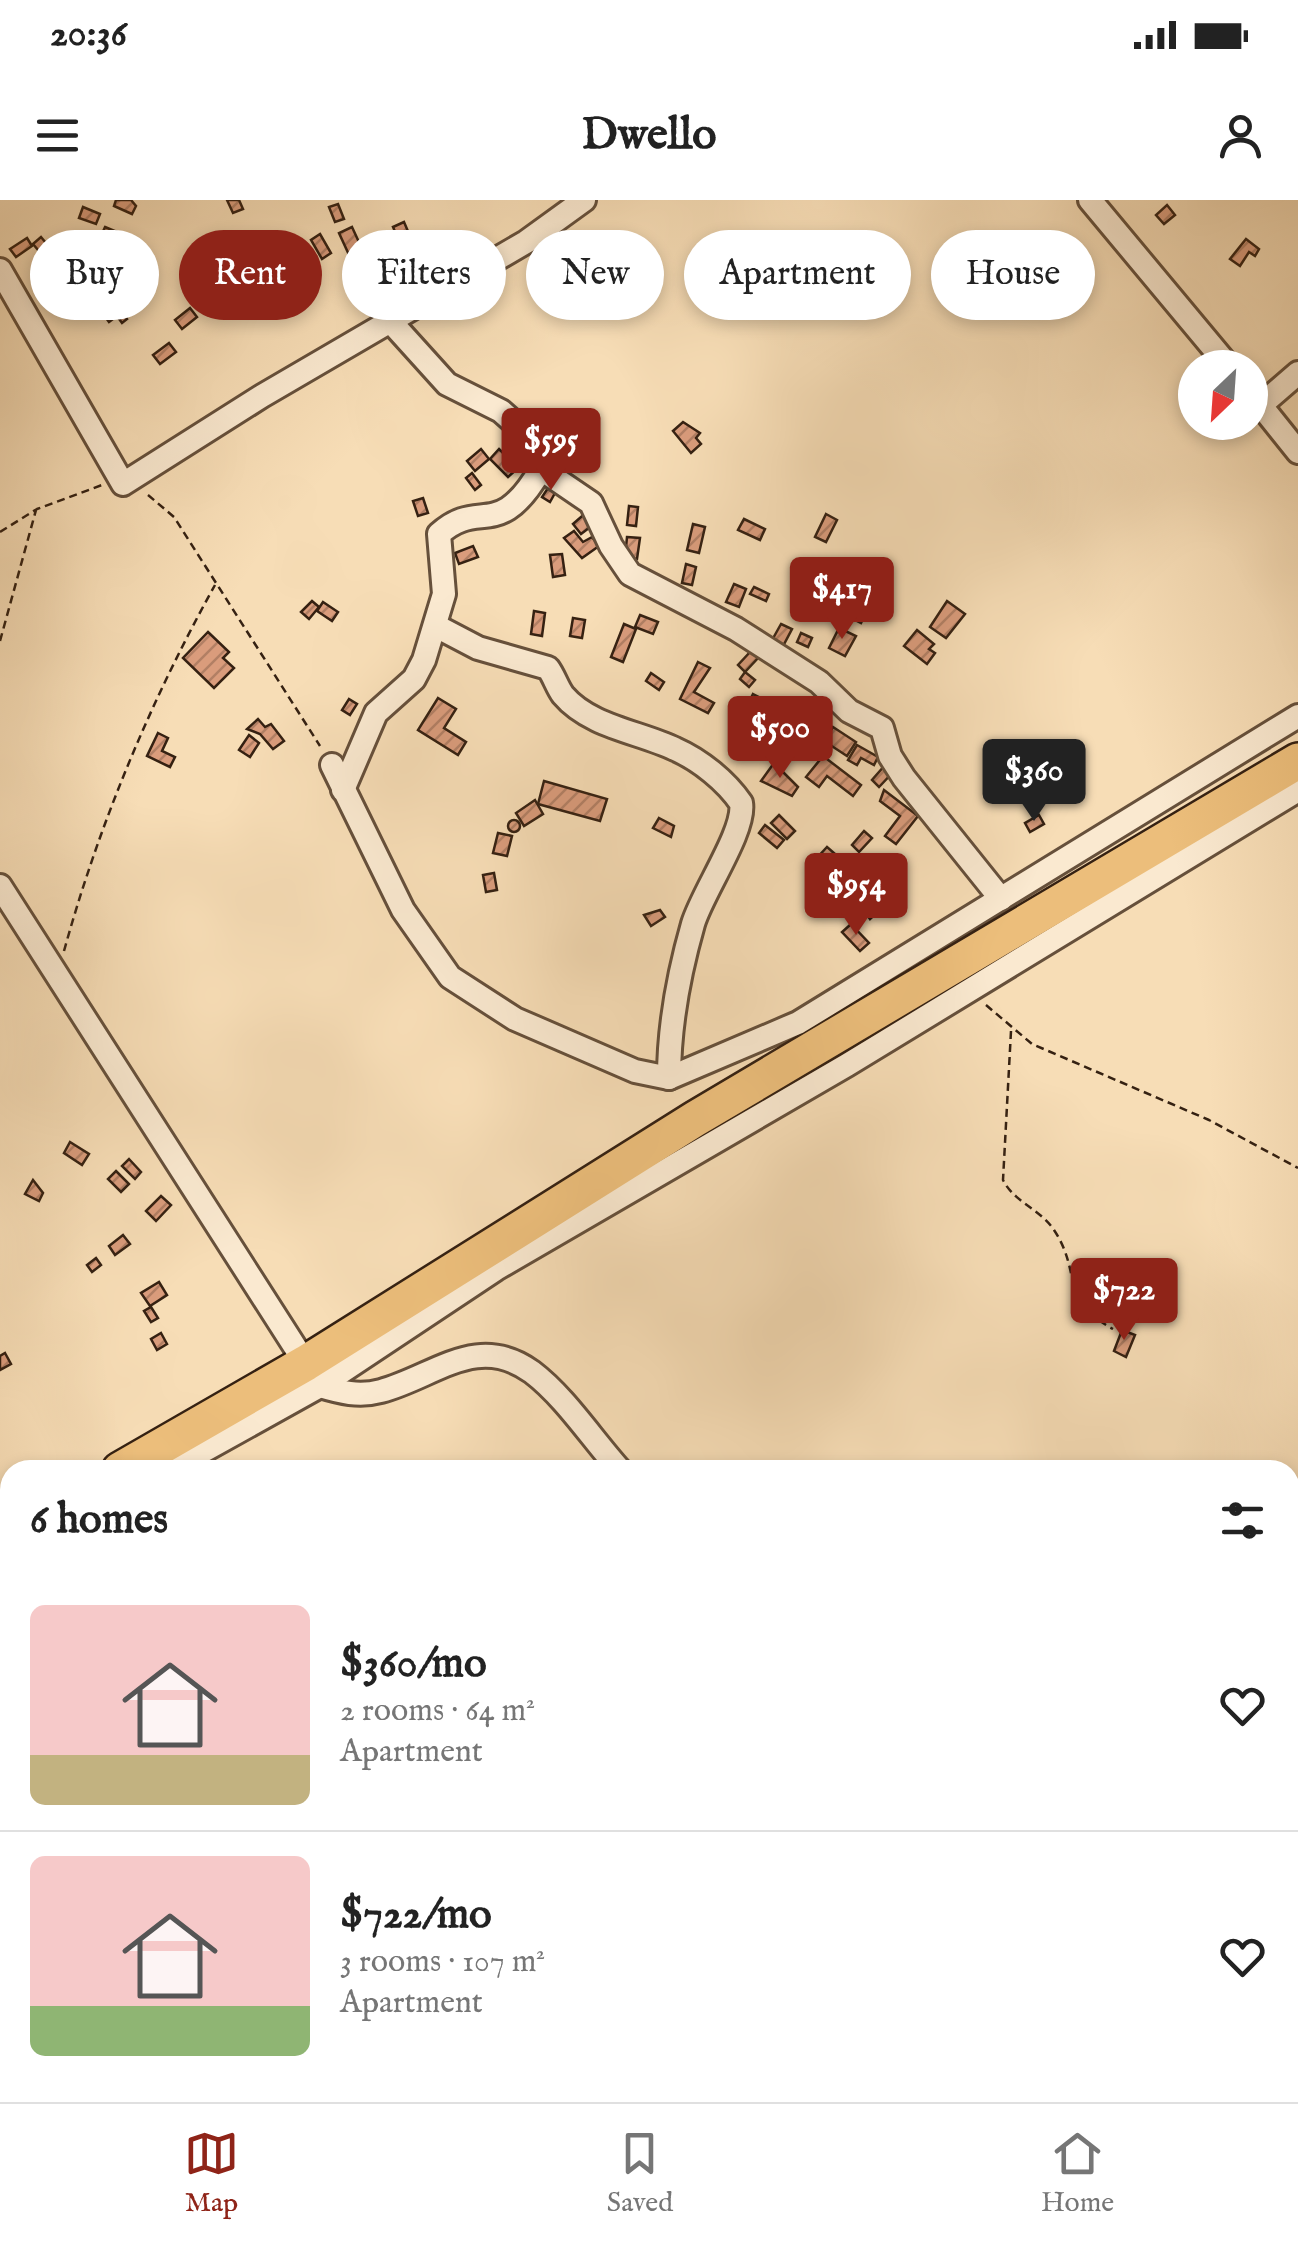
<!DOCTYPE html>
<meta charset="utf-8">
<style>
:root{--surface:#fff;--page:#f2f2f2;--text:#222;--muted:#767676;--line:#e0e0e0;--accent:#8f2418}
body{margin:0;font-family:"IM FELL English",serif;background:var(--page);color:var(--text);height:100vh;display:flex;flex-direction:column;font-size:38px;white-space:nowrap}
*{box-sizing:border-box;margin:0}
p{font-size:32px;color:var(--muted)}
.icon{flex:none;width:55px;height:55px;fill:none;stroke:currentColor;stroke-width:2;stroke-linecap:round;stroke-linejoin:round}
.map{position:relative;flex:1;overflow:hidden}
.sheet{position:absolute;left:0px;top:1260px;width:1300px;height:642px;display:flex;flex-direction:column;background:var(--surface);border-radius:30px 30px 0 0;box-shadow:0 5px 15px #0003}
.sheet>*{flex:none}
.guide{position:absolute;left:30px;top:30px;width:1240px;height:90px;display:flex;gap:20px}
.needle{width:65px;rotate:205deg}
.buttons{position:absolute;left:1178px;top:150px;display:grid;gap:20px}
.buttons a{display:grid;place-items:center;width:90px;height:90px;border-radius:50%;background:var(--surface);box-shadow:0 5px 15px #0003;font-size:50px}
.price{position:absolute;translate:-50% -85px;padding:0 22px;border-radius:10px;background:var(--accent);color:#fff;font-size:32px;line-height:65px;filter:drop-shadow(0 2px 5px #0008)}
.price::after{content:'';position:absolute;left:50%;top:60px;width:30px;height:22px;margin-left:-15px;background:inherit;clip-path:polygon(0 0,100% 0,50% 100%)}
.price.active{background:#222;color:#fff}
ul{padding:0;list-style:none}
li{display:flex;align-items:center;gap:30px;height:250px;padding:0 30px}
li+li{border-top:2px solid var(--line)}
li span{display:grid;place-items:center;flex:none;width:280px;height:200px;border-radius:15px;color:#555}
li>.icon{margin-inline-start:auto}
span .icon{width:120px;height:120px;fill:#fffc;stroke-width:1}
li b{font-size:42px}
h2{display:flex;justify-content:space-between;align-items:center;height:120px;padding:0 30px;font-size:42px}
.chip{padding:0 35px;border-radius:45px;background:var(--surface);box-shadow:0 5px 15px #0003;font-size:35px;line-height:90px}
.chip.active{background:var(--accent);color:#fff}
.status{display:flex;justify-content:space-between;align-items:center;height:70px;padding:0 50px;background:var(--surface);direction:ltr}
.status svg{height:28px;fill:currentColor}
header{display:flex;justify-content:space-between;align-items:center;height:130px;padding:0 30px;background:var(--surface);font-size:45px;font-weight:700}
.menu{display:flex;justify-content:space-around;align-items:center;height:140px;border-top:2px solid var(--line);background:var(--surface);font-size:28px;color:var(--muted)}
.menu a{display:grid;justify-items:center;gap:5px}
.menu .active{color:var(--accent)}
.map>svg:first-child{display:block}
</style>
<div class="status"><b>20:36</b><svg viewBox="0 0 49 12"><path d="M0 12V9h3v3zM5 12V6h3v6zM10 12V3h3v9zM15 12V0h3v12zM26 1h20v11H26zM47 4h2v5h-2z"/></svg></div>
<header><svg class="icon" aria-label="menu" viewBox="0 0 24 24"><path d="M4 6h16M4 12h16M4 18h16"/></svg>Dwello<svg class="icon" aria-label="person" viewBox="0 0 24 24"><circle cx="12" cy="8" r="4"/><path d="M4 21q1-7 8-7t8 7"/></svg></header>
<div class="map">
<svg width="1298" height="1902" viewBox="0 0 1298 1902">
<defs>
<pattern id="building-hatch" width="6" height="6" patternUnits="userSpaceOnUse" patternTransform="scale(2.5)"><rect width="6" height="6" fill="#da9c7c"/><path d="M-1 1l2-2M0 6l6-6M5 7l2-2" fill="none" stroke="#b27f64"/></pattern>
</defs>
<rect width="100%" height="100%" fill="#f7ddb6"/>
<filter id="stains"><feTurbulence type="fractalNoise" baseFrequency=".002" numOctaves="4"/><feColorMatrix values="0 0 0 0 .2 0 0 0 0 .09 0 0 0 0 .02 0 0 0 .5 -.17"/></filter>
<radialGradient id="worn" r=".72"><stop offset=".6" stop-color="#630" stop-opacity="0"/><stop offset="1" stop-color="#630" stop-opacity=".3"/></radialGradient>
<g fill="url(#building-hatch)" stroke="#352112" stroke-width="2.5">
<polygon points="116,0 131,0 136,6 132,14 114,6"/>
<polygon points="227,0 239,0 243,9 233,13"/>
<polygon points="338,4 344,19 335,22 329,7"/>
<polygon points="1167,5 1175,15 1164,24 1156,15"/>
<polygon points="83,7 100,14 96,24 79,18"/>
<polygon points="404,22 413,43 402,48 393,27"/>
<polygon points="105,27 117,32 108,54 95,49"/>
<polygon points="352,27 363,51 350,57 339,33"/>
<polygon points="320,34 331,53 322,59 311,40"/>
<polygon points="41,37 51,49 43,56 33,44"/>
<polygon points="27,38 32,46 16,57 10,49"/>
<polygon points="1246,39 1259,49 1255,56 1249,52 1240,66 1230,59"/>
<polygon points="236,73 250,98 237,104 224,79"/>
<polygon points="98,78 108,90 100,96 91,84"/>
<polygon points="118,106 127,119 122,123 117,116 109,122 104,115"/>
<polygon points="190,108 197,117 182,129 175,120"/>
<polygon points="169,143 176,152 160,164 153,155"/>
<polygon points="683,222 700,233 696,238 701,244 691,253 673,231"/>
<polygon points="559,240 581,251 576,262 554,251"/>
<polygon points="481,249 489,259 475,271 467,261"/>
<polygon points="499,249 518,268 508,277 490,259"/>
<polygon points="472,273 481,285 475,290 466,278"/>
<polygon points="552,282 562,296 555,293 550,302 542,297"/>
<polygon points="423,298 428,313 418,316 413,301"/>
<polygon points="629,306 638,307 636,326 627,325"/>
<polygon points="589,310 598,321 581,334 573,324"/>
<polygon points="826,314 837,320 826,342 815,337"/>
<polygon points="744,319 765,329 760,340 738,330"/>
<polygon points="693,324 705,327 699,353 687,350"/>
<polygon points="574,331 583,342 592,337 599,346 582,358 564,338"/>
<polygon points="627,337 640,338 637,359 625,358"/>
<polygon points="473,346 478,357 459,364 455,353"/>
<polygon points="562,354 565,375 553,377 550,355"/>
<polygon points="686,364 696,367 692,385 682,383"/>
<polygon points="734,384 746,389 739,407 726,402"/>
<polygon points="754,387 769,394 766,401 750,394"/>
<polygon points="857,395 871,402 861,423 847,416"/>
<polygon points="312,401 319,407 309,419 301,412"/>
<polygon points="947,401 965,414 946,438 930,427"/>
<polygon points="323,402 338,412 332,421 317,411"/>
<polygon points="534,411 545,413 542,436 531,434"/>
<polygon points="640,415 658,422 653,434 635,427"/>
<polygon points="573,418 585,420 582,438 570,436"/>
<polygon points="624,424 636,429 623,462 611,457"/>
<polygon points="781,424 792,429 782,448 771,442"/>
<polygon points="839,428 856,436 845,456 829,448"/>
<polygon points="917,430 934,444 929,449 935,453 927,464 904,446"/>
<polygon points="208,432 229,452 223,458 234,468 214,488 183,458"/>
<polygon points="801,433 812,438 808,447 797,442"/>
<polygon points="751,451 758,458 745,472 738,465"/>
<polygon points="698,462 710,468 694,492 714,503 708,513 680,499"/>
<polygon points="745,472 755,480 749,487 740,479"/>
<polygon points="651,473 664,482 659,490 646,481"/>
<polygon points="753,494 774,505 768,517 747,506"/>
<polygon points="438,498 456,509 444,528 466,542 458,555 418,530"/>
<polygon points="349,499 357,504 350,515 342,510"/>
<polygon points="258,519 265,527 271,524 284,541 273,549 260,534 247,529"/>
<polygon points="833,527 856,542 847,556 824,541"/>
<polygon points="158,533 168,538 162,551 175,557 170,567 147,556"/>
<polygon points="249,535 259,543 250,557 239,550"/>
<polygon points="857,545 878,557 874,565 861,558 857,565 848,560"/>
<polygon points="823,556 861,585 853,596 827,576 819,587 806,577"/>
<polygon points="774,563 798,587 792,596 761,581"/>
<polygon points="886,564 894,571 879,587 872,580"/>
<polygon points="1012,566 1020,579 1002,591 994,578"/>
<polygon points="544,581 607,599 600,621 538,604"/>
<polygon points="884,590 918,616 896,644 885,636 900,616 880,601"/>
<polygon points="535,600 543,614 524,626 516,613"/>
<polygon points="779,615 795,631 787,639 771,623"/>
<polygon points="1039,615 1044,624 1030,632 1025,623"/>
<polygon points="659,618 674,626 671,637 653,628"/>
<circle cx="514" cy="626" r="6"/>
<polygon points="765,625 784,640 777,648 759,633"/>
<polygon points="864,631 872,638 859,652 852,645"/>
<polygon points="498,633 512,636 507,656 493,653"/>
<polygon points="827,647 834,653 822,665 816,659"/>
<polygon points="849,668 868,684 861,688 844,674"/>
<polygon points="494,673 497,690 486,692 483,675"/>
<polygon points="835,681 851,696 840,707 824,692"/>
<polygon points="879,694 886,704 870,719 861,706"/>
<polygon points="660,710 665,717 651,726 644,715"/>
<polygon points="851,724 869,743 860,751 842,732"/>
<polygon points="70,942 89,954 82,965 64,953"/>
<polygon points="129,959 141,972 135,979 122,966"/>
<polygon points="116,971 129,984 121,992 108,979"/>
<polygon points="33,980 43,993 39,1001 25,994"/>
<polygon points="161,996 171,1005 156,1021 146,1011"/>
<polygon points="123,1035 130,1044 115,1055 109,1046"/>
<polygon points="96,1058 101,1065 92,1072 87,1065"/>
<polygon points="159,1082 167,1095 150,1106 141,1093"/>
<polygon points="151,1107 158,1118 151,1122 144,1111"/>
<polygon points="1122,1130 1135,1135 1126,1157 1114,1151"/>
<polygon points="161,1133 167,1144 157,1150 151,1139"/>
<polygon points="5,1153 11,1164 0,1170 0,1156"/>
<polygon points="0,1580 10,1587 10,1606 0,1618"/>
<polygon points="43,1892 115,1892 107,1902 55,1902"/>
<polygon points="157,1892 283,1892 295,1902 169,1902"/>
<polygon points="326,1892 432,1892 440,1899 338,1902"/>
</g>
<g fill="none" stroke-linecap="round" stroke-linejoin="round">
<g stroke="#66503b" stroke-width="28">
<g id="minor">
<polyline points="1090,0 1230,168"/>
<polyline points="0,70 123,284 262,196 526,42 584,0"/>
<polyline points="391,122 447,184 501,211 519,227 541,269 591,303 611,346 630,374 736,429 819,482 849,511 882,528 890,556 904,578 1001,699"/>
<polyline points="1250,192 1298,252"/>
<polyline points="1261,205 1298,173"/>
<path d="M436,426L478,448L548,468C554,476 557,487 563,495C590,527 640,532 675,549C700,560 726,581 741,603C746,630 702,693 693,724C679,773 669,827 669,878"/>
<polyline points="332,565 403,710 450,777 515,819 635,871 669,878 798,823 1298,516"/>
<path d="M343,590L376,513L414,479L424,460L444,394L439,334C480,297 498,343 541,269"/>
<path d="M0,686L320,1186C340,1192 359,1197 381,1191C434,1177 477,1132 532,1172C565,1197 592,1239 620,1270"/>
<polyline points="169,1270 320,1186 496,1069 847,865 1298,590"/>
<polyline points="0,1373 10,1366"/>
<polyline points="1174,1892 1182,1902"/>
<polyline points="944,1902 955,1892"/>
</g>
</g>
<g stroke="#352112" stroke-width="40">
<g id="highway">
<polyline points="120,1270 306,1163 695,919 1298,561"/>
<polyline points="0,1339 10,1333"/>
</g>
</g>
<g stroke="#352112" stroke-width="2.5" stroke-dasharray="8 5" stroke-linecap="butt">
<polyline points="148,295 174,317 320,546"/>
<polyline points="0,332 37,309 102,285"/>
<polyline points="0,441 36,310"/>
<path d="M64,751C99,624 151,500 215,385"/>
<polyline points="986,805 1032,844 1209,920 1298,968"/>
<path d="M1011,831L1003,980C1014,1002 1040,1009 1054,1030C1083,1074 1058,1099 1113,1129"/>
</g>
<use href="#minor" stroke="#fae9d0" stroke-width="22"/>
<use href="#highway" stroke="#ecbe7b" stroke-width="35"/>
</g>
<rect width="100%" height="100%" filter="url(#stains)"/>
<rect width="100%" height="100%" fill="url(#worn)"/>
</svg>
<div class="buttons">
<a><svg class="needle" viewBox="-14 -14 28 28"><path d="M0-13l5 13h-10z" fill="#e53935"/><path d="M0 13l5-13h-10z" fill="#767676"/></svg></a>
</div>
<b class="price" style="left:551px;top:293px">$595</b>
<b class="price" style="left:842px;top:442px">$417</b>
<b class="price" style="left:780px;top:581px">$500</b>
<b class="price active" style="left:1034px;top:624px">$360</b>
<b class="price" style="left:856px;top:738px">$954</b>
<b class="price" style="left:1124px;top:1143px">$722</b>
<div class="guide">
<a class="chip">Buy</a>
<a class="chip active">Rent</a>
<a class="chip">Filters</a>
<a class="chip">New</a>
<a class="chip">Apartment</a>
<a class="chip">House</a>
</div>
<section class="sheet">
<h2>6 homes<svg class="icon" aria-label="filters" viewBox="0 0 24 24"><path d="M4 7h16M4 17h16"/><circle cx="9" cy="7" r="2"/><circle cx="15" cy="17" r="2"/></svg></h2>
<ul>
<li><span style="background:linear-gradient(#f6c9c9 75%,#c2b280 0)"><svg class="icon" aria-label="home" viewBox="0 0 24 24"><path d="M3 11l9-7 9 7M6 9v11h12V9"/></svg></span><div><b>$360/mo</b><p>2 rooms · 64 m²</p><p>Apartment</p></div><svg class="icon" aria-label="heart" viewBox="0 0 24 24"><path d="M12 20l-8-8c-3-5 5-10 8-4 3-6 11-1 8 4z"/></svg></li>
<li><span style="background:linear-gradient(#f6c9c9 75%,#8fb573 0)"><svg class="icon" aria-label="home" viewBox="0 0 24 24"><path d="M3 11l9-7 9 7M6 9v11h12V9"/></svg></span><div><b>$722/mo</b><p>3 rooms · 107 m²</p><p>Apartment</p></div><svg class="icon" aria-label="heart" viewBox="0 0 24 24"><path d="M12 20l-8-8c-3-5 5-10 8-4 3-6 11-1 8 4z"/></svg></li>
</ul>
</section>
</div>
<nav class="menu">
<a class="active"><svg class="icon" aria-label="map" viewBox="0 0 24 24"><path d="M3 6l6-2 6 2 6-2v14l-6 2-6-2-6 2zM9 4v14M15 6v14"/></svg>Map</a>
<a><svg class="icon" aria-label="saved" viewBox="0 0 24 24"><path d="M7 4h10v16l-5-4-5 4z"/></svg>Saved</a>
<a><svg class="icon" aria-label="home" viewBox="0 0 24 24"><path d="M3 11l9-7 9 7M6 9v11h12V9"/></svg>Home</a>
</nav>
